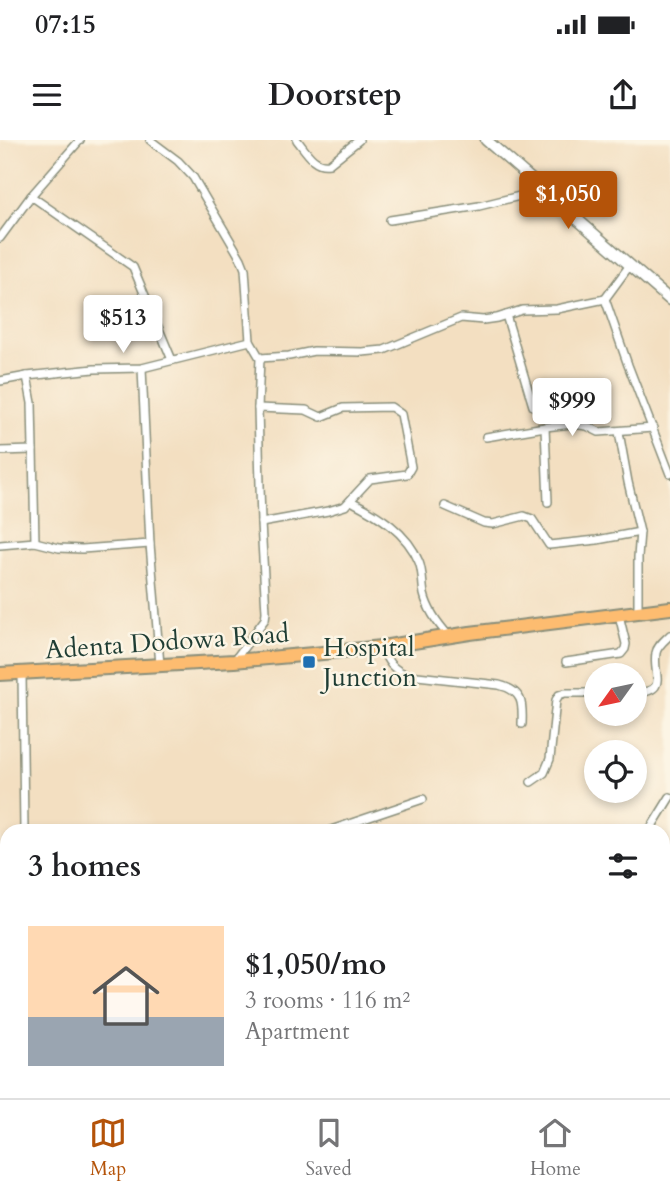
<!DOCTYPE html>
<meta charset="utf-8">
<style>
:root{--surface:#fff;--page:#f6f6f6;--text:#202124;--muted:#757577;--line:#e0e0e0;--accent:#b45309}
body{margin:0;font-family:Cardo,serif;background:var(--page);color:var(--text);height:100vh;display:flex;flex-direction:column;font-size:26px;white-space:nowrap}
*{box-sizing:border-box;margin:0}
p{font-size:23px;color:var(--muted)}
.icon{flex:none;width:38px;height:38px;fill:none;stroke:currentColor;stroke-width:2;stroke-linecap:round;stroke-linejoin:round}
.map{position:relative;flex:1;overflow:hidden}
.drawer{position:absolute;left:0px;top:684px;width:670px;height:275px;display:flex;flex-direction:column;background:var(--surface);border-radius:21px 21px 0 0;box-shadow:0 4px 10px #0003}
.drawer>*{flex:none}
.needle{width:46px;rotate:237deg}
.tools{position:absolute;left:584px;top:523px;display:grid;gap:14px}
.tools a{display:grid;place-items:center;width:63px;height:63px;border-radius:50%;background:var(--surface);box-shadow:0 4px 10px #0003;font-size:35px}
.price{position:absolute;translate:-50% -60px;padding:0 16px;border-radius:7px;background:#fff;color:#222;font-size:23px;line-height:46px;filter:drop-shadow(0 2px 4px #0008)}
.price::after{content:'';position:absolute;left:50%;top:42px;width:21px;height:16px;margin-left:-10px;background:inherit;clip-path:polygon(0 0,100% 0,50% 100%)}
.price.active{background:var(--accent);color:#fff}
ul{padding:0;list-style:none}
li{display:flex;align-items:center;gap:21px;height:175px;padding:0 28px}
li+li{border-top:2px solid var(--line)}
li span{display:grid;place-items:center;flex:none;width:196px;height:140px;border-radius:0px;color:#555}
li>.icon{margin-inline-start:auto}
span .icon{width:84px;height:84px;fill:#fffc;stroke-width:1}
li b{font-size:30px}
h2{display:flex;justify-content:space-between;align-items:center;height:84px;padding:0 28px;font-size:30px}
.status{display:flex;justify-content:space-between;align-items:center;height:49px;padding:0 35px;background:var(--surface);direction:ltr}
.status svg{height:19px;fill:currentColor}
header{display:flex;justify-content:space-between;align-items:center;height:91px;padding:0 28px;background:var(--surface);font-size:32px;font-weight:700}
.tab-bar{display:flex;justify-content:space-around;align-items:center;height:98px;border-top:2px solid var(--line);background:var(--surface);font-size:19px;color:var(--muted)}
.tab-bar a{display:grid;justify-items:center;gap:4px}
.tab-bar .active{color:var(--accent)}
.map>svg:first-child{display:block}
</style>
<div class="status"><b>07:15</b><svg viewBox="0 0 49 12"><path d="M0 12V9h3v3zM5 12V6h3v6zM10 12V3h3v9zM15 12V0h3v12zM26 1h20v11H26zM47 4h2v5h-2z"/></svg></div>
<header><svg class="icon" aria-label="menu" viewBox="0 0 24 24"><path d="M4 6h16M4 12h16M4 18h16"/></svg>Doorstep<svg class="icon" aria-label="share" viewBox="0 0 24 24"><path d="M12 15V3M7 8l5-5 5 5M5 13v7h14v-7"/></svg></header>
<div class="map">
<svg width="670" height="958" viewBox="0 0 670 958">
<rect width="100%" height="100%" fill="#fcf5e5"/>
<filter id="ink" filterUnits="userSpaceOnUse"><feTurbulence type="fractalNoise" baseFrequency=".0143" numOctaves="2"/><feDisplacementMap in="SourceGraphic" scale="14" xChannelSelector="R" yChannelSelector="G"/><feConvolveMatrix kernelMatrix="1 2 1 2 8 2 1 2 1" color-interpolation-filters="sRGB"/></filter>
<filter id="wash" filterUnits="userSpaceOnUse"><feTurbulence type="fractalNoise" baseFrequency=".00686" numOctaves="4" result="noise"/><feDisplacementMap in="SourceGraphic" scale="28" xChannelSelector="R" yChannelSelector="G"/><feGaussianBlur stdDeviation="1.57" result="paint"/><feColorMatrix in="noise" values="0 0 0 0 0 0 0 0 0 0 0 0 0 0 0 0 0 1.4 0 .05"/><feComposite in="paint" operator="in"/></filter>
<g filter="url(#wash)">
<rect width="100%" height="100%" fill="#f3dfc1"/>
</g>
<g filter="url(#ink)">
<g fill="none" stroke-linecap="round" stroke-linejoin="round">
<g stroke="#898e7a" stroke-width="10">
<g id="minor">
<polyline points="150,0 178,21 193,37 241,119 245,129 250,201 260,218 258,268 261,383 266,472 265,479 234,521"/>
<path d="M297,0C306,11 314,27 329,24L359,0"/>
<polyline points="31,56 133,127 172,220"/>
<polyline points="390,80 479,66 544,50"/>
<polyline points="0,98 31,56 80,0"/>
<polyline points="605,159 628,225 670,334"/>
<polyline points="506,175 533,266"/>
<polyline points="260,218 289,216 314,211 362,212 384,210 461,178 483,180 497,178 522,170 557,169 605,159 630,125"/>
<polyline points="142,228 150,404 160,525"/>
<polyline points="27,236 32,263 35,402"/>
<polyline points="0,241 27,236 94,229 142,228 250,201"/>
<polyline points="258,268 306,270 321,277 343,268 391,267 401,274 411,327 407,334 370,339 345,366 328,371 261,383"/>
<polyline points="545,287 548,362"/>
<polyline points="619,292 628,342 640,392 638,417 638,472"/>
<polyline points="486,297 545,287 572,284 587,286 599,292 653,288"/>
<polyline points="0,311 33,310"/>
<path d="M351,361C378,375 407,392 419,422C423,432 422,443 424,454C428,471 438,484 449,496"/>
<polyline points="445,366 484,383 493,384 524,376 532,379 549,405 597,400 640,392"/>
<polyline points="0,405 35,402 59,408 82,409 150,404"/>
<path d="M382,507C387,522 393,530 408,535L499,545C523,551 523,563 522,584"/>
<polyline points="566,522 621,514 625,509 626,504 619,475"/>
<polyline points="22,533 24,691"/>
<path d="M635,553C670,551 652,535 656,513C657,506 665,500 670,495"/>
<polyline points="531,642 544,633 550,619 556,560 559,555 565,553 597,553"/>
<polyline points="328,691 423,659"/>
<polyline points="649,691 670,657"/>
<polyline points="0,780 7,778"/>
<polyline points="663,828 670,830"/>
<polyline points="0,909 7,908"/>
<polyline points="250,952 266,958"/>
<polyline points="470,952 472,958"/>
<polyline points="652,952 660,958"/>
<polyline points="434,954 437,952"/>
<polyline points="81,958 86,952"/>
<polyline points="210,958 216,952"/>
</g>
</g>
<g stroke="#898e7a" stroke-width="13">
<polyline id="tertiary" points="486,0 670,160"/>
</g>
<g stroke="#898e7a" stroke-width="16">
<polyline id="primary" points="0,534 234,521 313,514 382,507 470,493 670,468"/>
</g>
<use href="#minor" stroke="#fff" stroke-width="7"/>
<use href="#tertiary" stroke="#fff" stroke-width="10"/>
<use href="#primary" stroke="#fdbc70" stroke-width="12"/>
</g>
</g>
<rect fill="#1f6fb2" stroke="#fcf5e5" stroke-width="2.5" x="302" y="515" width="14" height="14" rx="3.5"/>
<g text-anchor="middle" stroke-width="5" stroke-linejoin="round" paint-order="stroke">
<g font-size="26" fill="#1f3d34" stroke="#fcf5e5">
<text transform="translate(167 501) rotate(-4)" y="9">Adenta Dodowa Road</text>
</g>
<g font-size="26" fill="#1f3d34" stroke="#fcf5e5" text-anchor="start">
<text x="323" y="516">Hospital<tspan x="323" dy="30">Junction</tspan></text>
</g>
</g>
</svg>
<div class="tools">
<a><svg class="needle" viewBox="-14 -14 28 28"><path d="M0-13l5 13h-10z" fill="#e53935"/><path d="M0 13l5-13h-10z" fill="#757577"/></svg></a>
<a><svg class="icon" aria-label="locate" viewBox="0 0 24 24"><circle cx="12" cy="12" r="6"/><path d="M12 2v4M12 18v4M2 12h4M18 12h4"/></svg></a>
</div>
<b class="price active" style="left:568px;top:91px">$1,050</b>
<b class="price" style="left:123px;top:215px">$513</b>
<b class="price" style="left:572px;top:298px">$999</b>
<section class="drawer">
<h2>3 homes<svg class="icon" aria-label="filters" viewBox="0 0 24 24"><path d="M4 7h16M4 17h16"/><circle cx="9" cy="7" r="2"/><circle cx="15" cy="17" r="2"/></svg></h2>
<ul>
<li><span style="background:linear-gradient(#ffd9b3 65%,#9aa5b1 0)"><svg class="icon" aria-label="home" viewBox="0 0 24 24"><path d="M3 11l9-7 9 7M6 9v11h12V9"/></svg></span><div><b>$1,050/mo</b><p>3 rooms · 116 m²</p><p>Apartment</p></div></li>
</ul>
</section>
</div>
<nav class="tab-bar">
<a class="active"><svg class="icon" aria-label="map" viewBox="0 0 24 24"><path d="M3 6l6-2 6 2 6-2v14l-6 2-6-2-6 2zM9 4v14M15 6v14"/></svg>Map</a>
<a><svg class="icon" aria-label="saved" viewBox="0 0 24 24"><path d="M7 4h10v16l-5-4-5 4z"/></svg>Saved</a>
<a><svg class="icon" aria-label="home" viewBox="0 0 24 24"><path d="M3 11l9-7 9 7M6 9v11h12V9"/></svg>Home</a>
</nav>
